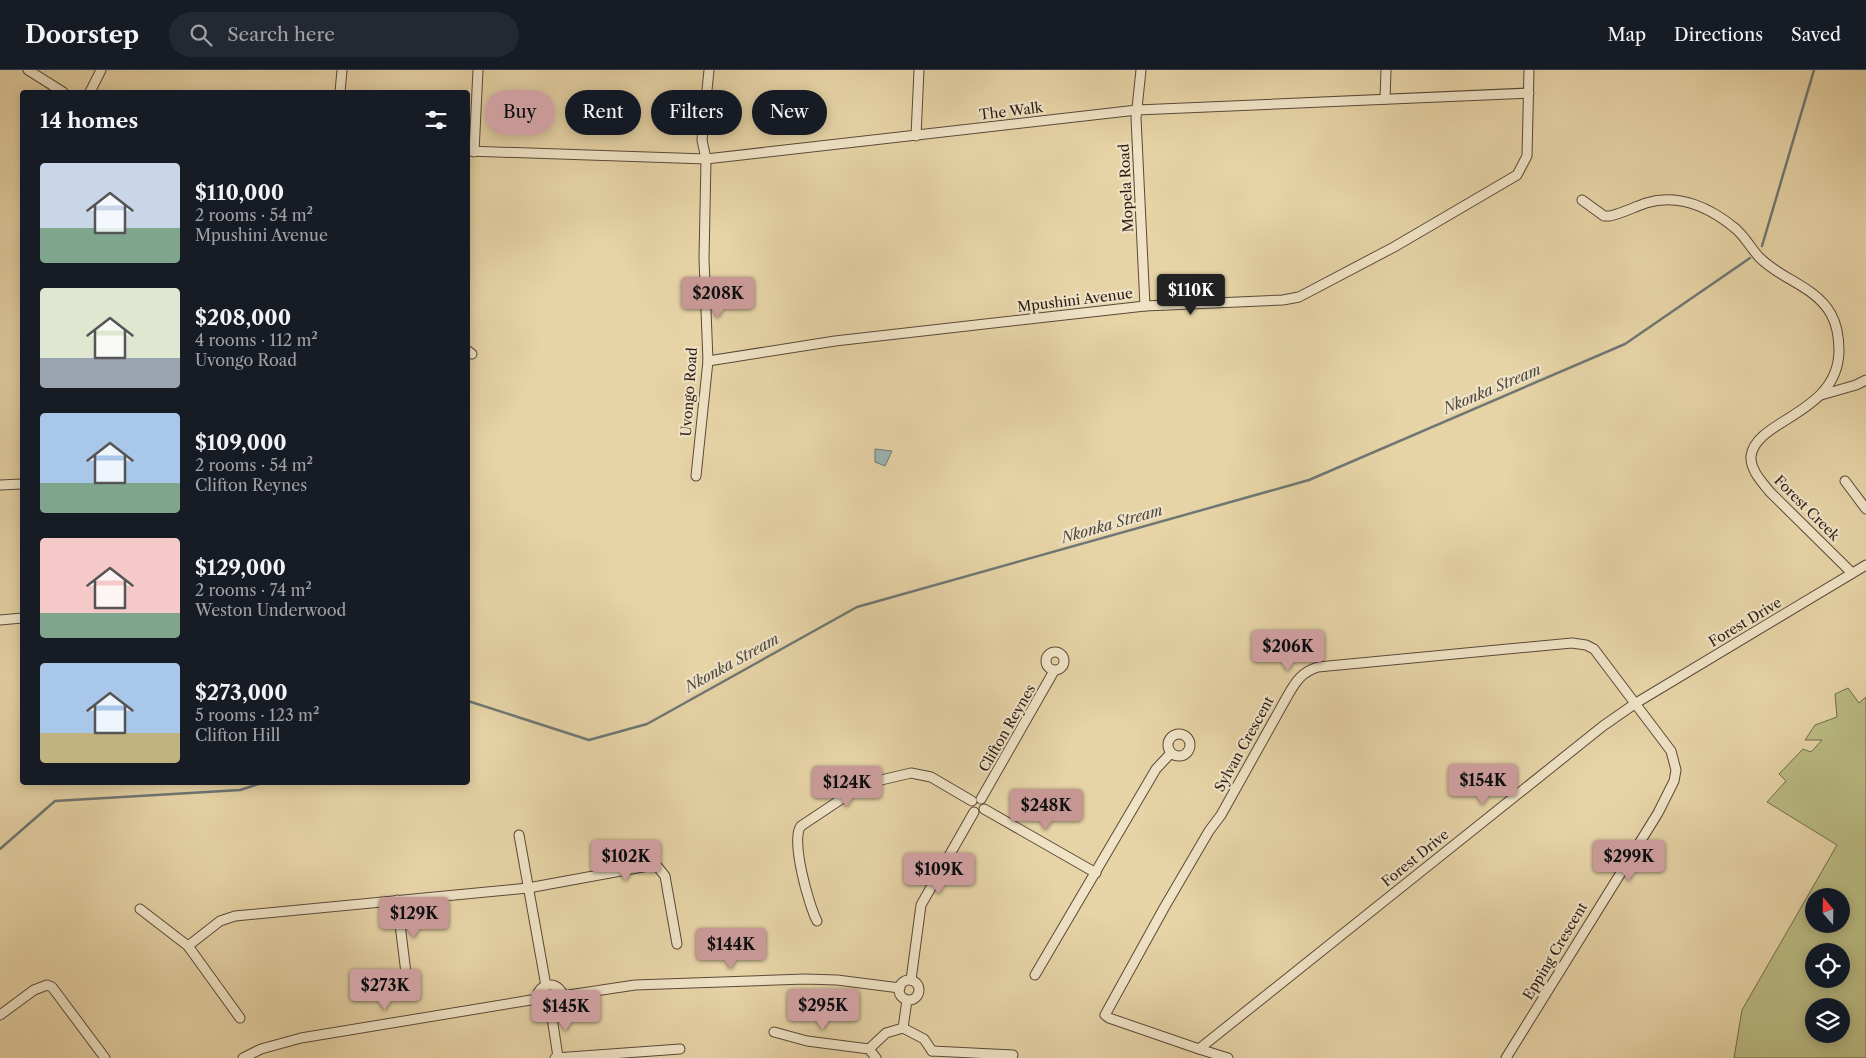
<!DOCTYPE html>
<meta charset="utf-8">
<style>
:root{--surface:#171b24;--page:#242831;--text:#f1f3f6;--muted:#9ea1a6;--line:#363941;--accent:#c59692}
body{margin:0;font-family:"Libre Caslon Text",serif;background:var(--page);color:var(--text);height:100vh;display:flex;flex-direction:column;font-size:19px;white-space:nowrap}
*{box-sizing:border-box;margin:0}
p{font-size:16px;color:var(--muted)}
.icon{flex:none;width:28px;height:28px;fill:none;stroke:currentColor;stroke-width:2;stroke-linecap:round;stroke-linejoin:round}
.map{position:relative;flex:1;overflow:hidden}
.panel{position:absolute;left:20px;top:20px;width:450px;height:695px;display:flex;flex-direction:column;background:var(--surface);border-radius:5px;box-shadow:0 2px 12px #0003}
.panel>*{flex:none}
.guide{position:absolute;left:485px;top:20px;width:475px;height:45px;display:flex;gap:10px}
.needle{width:32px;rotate:340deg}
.buttons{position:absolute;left:1805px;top:818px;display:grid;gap:10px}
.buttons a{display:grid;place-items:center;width:45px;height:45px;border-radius:50%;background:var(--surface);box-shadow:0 2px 12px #0003;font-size:25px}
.price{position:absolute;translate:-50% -42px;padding:0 11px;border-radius:5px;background:var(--accent);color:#111;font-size:16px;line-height:32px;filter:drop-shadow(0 1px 2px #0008)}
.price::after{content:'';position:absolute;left:50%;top:30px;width:15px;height:11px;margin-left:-8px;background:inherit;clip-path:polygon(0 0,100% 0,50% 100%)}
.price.on{background:#222;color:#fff}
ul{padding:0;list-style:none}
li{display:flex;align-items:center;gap:15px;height:125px;padding:0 20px}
li span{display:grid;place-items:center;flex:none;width:140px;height:100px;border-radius:5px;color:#555}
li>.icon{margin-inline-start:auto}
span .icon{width:60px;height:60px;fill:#fffc;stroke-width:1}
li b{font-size:21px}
h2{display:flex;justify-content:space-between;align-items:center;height:60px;padding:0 20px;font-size:21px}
.pill{padding:0 18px;border-radius:22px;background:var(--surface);box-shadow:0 2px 12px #0003;font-size:18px;line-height:45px}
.pill.on{background:var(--accent);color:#111}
header{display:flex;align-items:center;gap:30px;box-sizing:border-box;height:70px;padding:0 25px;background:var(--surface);border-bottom:1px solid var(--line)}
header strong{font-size:24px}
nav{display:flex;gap:28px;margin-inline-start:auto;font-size:18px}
.search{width:350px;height:45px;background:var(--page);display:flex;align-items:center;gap:12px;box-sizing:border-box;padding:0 18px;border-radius:28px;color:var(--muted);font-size:19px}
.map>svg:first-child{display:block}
</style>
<header>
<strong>Doorstep</strong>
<div class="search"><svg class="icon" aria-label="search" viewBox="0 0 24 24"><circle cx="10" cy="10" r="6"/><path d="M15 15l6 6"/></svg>Search here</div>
<nav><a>Map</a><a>Directions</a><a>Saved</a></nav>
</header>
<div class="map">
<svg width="1866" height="988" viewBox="0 0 1866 988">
<rect width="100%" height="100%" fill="#e6d3a6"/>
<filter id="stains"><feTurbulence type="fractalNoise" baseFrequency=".004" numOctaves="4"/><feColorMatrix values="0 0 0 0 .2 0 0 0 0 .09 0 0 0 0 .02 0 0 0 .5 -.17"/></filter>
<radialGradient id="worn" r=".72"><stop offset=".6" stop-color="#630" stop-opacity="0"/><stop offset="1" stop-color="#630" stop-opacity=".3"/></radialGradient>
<path fill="#babb83" stroke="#726b4c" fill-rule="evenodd" d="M1848,618L1859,633L1866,627V988H1734L1742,940L1837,775L1767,732L1786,711L1779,704L1803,679L1811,682L1822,670H1805L1815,655L1837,647L1835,624ZM1841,826V854H1814V826ZM1814,881H1841V909H1814ZM1814,936H1841V964H1814Z"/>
<polygon fill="#9bb5b3" stroke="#6e7774" points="875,379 892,381 885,396 875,392"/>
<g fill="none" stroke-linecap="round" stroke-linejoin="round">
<g stroke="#6e7774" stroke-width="2.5">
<polyline points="1762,176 1814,0"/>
<polyline points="468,631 589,670 647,654 857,537 1309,410 1625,274 1750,188"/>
<polyline points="0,779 55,731 240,720 265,712"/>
</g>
<g stroke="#5a4939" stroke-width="11">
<g id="street">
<polyline points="28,0 63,22"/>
<polyline points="1141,0 1136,48 1145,236"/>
<polyline points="90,22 101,0"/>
<polyline points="340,22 342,0"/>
<polyline points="1385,29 1386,0"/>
<polyline points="916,66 919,0"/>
<polyline points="468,81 706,89 1137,40 1529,23"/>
<polyline points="474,82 478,0"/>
<path d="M1582,130L1604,146H1610C1623,143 1634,137 1646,133C1679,123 1711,138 1736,159C1746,168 1752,180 1760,188C1782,210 1815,216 1831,244C1837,255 1839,268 1839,281C1838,344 1756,349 1751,386C1750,400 1762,412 1770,422L1852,503"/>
<polyline points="468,281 472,284"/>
<polyline points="708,291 835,271 1145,236 1283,230 1299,227 1394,177 1517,105 1527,86 1529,0"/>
<polyline points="1821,325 1856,315 1866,310"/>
<polyline points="696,406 708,291 704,189 706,89 702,70 709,0"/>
<polyline points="1845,411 1866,439"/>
<polyline points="0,415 22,414"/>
<polyline points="0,550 22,548"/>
<circle cx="1055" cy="591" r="9"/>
<circle cx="1179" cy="675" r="11"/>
<polyline points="981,729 1054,601"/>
<polyline points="984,739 1096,803"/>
<polyline points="519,765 546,916"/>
<polyline points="397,830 407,911"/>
<polyline points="140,839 188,876 240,948"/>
<path d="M817,851C809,836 790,769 801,756L864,714L911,703L931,707L972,731"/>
<polyline points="188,876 220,851 235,846 528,818 648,796 657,796 665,806 677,874"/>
<polyline points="1035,905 1156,699 1171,683"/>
<polyline points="911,910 921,835 974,742"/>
<circle cx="909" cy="920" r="10"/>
<circle cx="550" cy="928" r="13"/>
<polyline points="562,926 635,915 805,909 837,910 900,918"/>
<polyline points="551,941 558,987"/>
<polyline points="0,945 34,920 47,915 52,917 105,988"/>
<polyline points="903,958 907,930"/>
<polyline points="774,962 807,971 869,979 876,988"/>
<polyline points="869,979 886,963 903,958 924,969 932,981"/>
<polyline points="1199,979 1228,988"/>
<polyline points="932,981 1013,985"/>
<polyline points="243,988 261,979 301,968 537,929"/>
<polyline points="555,988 680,979"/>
<path d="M1506,988L1658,743L1674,711L1676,700L1671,681L1594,579L1586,575L1572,573L1318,597C1302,602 1296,611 1288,625L1221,745L1209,761L1164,838L1105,945L1109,948L1199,979L1603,656L1636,633L1866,495"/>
</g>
</g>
<use href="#street" stroke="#efe2c5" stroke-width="9"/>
</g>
<g text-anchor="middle" stroke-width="4.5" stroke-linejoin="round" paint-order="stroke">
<g font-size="14" fill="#2b1b15" stroke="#efe2c5">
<text transform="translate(1011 41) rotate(-7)" y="5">The Walk</text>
<text transform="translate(1126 118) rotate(-93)" y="5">Mopela Road</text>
<text transform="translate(1075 230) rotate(-7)" y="5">Mpushini Avenue</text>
<text transform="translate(689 322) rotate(-86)" y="5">Uvongo Road</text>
<text transform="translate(1807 438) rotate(45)" y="5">Forest Creek</text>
<text transform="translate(1745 552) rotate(-31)" y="5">Forest Drive</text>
<text transform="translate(1007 658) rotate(-60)" y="5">Clifton Reynes</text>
<text transform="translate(1244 674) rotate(-61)" y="5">Sylvan Crescent</text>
<text transform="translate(1415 788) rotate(-39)" y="5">Forest Drive</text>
<text transform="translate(1555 881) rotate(-59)" y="5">Epping Crescent</text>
</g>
<g font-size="15" font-style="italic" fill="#4d4944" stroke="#efe2c5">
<text transform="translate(1492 319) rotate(-23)" y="5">Nkonka Stream</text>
<text transform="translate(1112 454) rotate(-16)" y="5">Nkonka Stream</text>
<text transform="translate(732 593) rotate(-29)" y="5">Nkonka Stream</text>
</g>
</g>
<rect width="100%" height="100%" filter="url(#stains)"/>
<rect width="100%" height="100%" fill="url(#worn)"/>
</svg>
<div class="buttons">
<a><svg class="needle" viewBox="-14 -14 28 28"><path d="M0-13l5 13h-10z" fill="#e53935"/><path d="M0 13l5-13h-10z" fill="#9ea1a6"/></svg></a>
<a><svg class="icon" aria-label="locate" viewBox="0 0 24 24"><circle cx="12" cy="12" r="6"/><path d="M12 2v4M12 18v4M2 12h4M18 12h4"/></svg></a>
<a><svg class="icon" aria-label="layers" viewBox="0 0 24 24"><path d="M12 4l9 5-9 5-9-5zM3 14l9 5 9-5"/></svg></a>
</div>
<b class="price on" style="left:1191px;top:246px">$110K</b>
<b class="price" style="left:718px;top:249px">$208K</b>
<b class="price" style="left:1288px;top:602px">$206K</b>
<b class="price" style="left:1483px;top:736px">$154K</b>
<b class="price" style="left:847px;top:738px">$124K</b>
<b class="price" style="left:1046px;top:761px">$248K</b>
<b class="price" style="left:626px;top:812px">$102K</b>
<b class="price" style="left:1629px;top:812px">$299K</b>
<b class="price" style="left:939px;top:825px">$109K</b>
<b class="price" style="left:414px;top:869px">$129K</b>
<b class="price" style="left:731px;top:900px">$144K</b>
<b class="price" style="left:385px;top:941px">$273K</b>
<b class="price" style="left:823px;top:961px">$295K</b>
<b class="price" style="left:566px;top:962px">$145K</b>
<div class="guide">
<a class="pill on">Buy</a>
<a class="pill">Rent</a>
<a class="pill">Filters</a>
<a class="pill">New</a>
</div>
<section class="panel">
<h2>14 homes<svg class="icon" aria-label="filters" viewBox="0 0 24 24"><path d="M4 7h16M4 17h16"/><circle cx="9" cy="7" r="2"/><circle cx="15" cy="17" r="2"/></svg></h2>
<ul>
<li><span style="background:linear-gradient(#c9d6e8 65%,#7fa58c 0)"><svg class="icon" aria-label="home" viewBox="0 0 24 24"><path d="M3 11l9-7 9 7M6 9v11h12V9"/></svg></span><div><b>$110,000</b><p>2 rooms · 54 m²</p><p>Mpushini Avenue</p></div></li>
<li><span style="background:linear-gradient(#dfe7d0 70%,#9aa5b1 0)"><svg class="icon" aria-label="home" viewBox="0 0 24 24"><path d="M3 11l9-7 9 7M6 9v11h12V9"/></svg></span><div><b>$208,000</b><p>4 rooms · 112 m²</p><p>Uvongo Road</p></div></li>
<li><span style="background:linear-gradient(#a9c7e8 70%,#7fa58c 0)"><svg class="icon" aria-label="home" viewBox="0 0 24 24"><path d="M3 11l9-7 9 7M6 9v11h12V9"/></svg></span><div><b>$109,000</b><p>2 rooms · 54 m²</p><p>Clifton Reynes</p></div></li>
<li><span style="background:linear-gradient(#f6c9c9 75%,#7fa58c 0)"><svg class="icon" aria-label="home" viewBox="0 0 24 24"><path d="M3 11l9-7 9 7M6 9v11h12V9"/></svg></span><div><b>$129,000</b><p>2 rooms · 74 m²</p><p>Weston Underwood</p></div></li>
<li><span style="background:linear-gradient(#a9c7e8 70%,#c2b280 0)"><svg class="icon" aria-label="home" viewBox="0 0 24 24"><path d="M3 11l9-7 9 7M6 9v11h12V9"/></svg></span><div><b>$273,000</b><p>5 rooms · 123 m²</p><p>Clifton Hill</p></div></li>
</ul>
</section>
</div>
